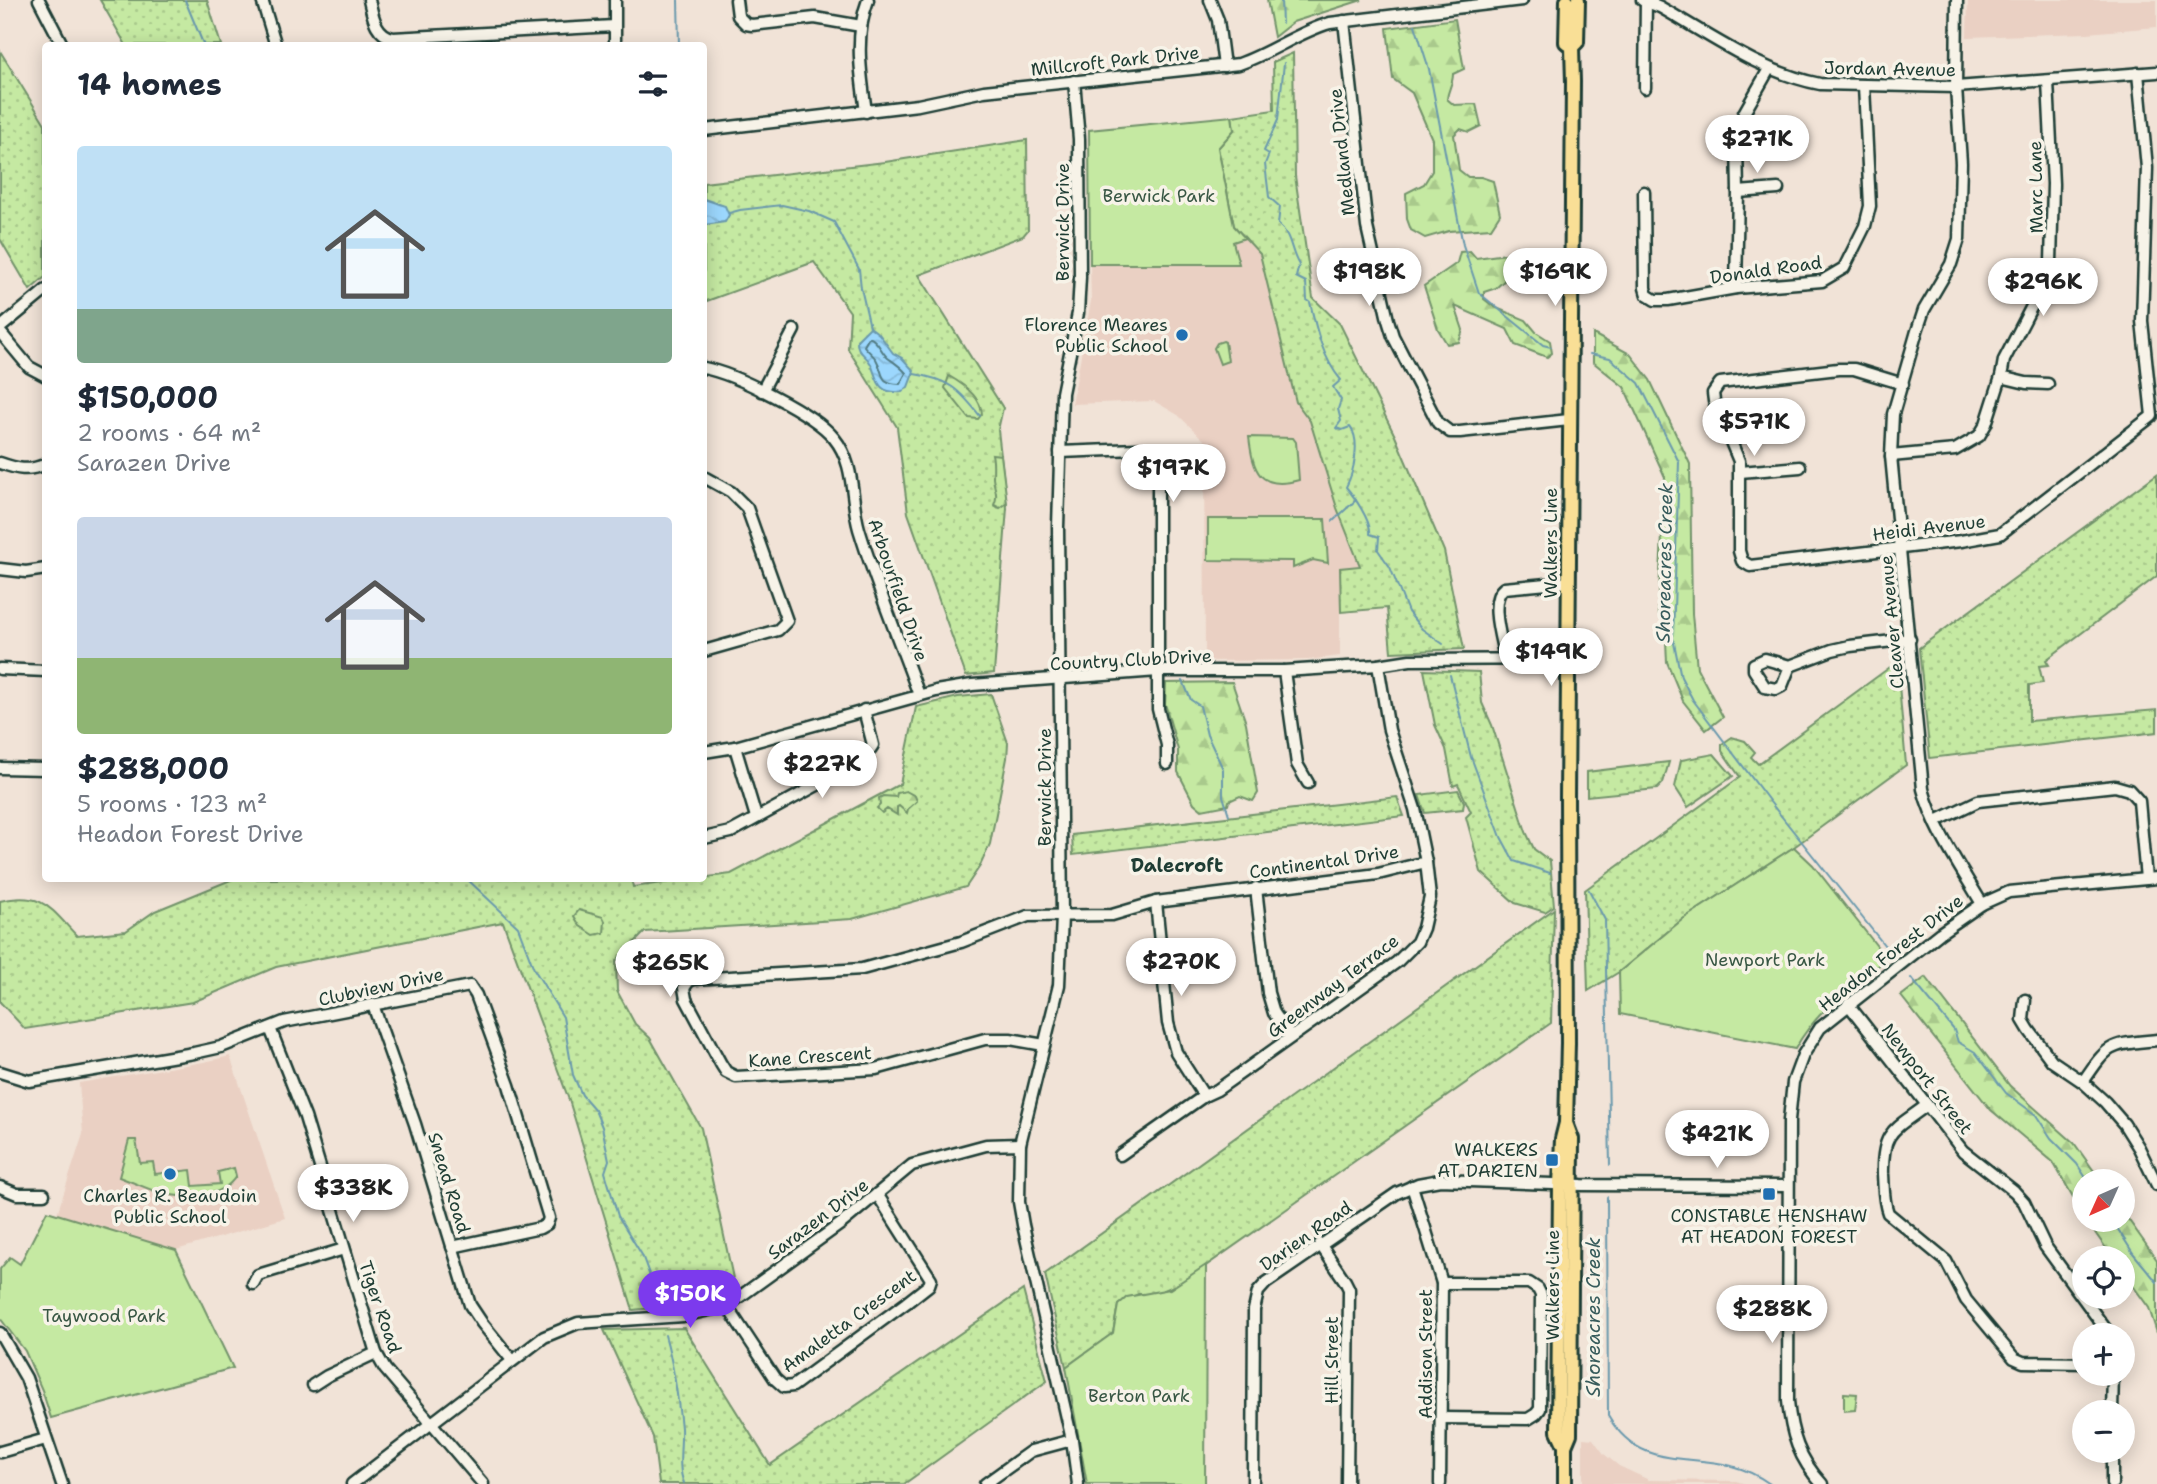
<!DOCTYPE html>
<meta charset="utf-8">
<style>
:root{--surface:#fff;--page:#f2f2f3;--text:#1f2937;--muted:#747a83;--accent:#7c3aed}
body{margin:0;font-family:"Shantell Sans",sans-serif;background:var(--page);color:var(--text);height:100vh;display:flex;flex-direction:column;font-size:26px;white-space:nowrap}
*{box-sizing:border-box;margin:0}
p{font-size:23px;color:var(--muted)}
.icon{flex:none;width:38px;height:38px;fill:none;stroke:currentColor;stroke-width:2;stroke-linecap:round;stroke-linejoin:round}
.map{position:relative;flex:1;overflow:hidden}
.side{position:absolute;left:42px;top:42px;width:665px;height:840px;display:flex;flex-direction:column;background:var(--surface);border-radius:7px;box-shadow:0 4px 18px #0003}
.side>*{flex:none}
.needle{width:46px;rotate:225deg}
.fabs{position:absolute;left:2072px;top:1169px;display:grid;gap:14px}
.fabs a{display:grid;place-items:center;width:63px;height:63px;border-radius:50%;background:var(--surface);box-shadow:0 4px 18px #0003;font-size:35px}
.price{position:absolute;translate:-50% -60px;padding:0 16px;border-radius:24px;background:#fff;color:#222;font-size:23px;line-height:46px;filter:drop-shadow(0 2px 4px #0008)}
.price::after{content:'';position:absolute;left:50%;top:42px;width:21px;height:16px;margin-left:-10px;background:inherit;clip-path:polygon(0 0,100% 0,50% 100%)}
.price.selected{background:var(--accent);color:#fff}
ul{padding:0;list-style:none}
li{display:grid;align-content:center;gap:14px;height:371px;padding:0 35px}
li span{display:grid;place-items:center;height:217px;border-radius:7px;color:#555}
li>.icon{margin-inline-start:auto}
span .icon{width:126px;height:126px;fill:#fffc;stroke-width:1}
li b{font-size:30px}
h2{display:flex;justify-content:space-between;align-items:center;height:84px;padding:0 35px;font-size:30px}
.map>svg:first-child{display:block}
</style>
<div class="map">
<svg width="2157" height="1484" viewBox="0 0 2157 1484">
<defs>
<pattern id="grass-dots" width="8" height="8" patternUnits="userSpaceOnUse" patternTransform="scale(1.75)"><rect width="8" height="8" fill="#c5e9a2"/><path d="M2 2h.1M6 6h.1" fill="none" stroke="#a9c98c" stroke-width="1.8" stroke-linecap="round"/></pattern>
<pattern id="forest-firs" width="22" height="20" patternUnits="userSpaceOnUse" patternTransform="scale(1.75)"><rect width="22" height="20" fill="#c5e9a2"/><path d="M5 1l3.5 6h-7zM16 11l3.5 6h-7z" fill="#a9c98c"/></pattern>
<pattern id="water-waves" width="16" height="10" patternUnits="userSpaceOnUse" patternTransform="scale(1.75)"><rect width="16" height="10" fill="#9cd7fd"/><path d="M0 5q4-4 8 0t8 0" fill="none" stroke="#86b9d9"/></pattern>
</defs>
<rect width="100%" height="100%" fill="#f1e3d7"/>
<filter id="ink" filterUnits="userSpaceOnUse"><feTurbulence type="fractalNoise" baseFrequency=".0143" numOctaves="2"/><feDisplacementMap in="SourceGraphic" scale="14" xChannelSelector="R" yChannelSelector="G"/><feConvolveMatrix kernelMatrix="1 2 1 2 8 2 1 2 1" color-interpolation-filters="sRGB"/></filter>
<g filter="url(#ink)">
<g fill="#ead0c3">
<polygon points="1968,0 2157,0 2157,27 2087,33 1967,37"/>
<polygon points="1245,238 1260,254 1296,402 1310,421 1337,508 1361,566 1340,568 1340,656 1308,660 1205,661 1204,440 1178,415 1154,401 1072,404 1091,301 1090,264 1238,264 1233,241"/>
<polygon points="230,1056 285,1218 176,1250 57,1214 83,1134 79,1083 204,1062"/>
<polygon points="1583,1438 1593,1439 1604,1454 1619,1466 1649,1480 1736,1481 1745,1484 1583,1484"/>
</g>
<g fill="url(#grass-dots)" stroke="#72936b" stroke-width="2">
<polygon points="100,0 207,0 221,45 126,45"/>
<polygon points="0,51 45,124 45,277 30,290 0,239"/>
<polygon points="1293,53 1295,176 1313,298 1340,324 1395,436 1444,551 1464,649 1391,652 1387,608 1341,612 1340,568 1360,566 1337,508 1310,421 1296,402 1260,254 1234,226 1218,148 1234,130 1232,116 1274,110 1273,62"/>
<polygon points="1027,140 1028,230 1023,236 919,275 1003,408 998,430 1007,508 994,673 966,676 908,513 897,427 848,349 850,312 814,262 704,302 704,183 885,162"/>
<polygon points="2157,474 2157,576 2046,660 2049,665 2039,666 2043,683 2029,685 2029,721 2157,710 2157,732 1930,758 1919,648"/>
<polygon points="1897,662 1906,765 1794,847 1683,919 1619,972 1588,991 1585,890 1740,777 1722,751 1722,744 1732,737 1745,741 1755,752 1751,757 1758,764"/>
<polygon points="1424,670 1479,672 1482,703 1492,725 1526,832 1534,849 1550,861 1554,906 1545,912 1515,903 1481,872 1466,817 1471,812 1458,784 1453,786 1446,749 1435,725"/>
<path d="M991,694L1008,743L1007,758L990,844L980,866L966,887L852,919L645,932L616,961L617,991L635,1024L650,1038L701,1128L734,1283L733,1287C704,1306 667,1307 633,1310L569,1100L503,922L276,967L193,1002L25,1029L0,1002V901C43,891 50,908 77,936L126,931L155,911L233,879L631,878L633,887L731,874L900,784L916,707L958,697Z"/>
<polygon points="1714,754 1733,776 1688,807 1675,787 1681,760"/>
<polygon points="1669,762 1663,783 1657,789 1587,796 1587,772"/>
<polygon points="1458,790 1464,802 1463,809 1425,813 1419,795"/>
<polygon points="1397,797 1404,816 1073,855 1072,835"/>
<polygon points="1554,909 1551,1023 1183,1282 1155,1294 1138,1294 1118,1305 1113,1333 1066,1367 1045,1274"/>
<polygon points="1023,1290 1047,1381 904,1484 659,1484 653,1437 604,1330 684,1328 770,1465"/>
</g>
<g fill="url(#forest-firs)" stroke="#72936b" stroke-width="2">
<polygon points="1267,0 1362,0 1293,22 1274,37"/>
<path d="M1455,19L1464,69L1453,74C1453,84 1448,89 1447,99L1454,105L1476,104L1481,126L1469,132L1460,129L1454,135L1459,170L1468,177H1481L1493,181L1500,214L1491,228L1449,231L1425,238L1411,230L1407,219L1406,193L1424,184L1432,171V139L1412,93L1393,79L1387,28Z"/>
<polygon points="1470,251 1476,258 1507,254 1507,278 1496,288 1484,292 1484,299 1494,307 1526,320 1536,332 1550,341 1552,353 1547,357 1515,345 1507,329 1455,306 1463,330 1459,342 1447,344 1438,329 1424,286 1457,263 1460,252"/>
<polygon points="1593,334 1630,354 1650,380 1690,464 1692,614 1697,668 1723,717 1706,730 1683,701 1667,662 1665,620 1658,613 1665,477 1624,387 1593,362"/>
<path d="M949,376C963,384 981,397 982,414L978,419L969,418L945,388Z"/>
<path d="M992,454L1001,455L1007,503L1000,508L994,505C999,494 994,489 993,478C993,469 994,463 992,454Z"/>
<polygon points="1232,682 1246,723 1258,793 1253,801 1240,796 1229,801 1228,805 1202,810 1194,803 1178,772 1178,750 1165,704 1166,683"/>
<polygon points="906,791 915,796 917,801 908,809 907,813 899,806 897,807 897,815 887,809 882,813 877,808 880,805 879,798 883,796 896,797 897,793"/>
<polygon points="1926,977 2010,1086 2074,1143 2101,1181 2084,1181 2084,1216 2053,1162 1991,1110 1901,996"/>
<polygon points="2123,1212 2157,1260 2157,1333 2149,1308 2123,1272 2123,1258 2113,1258 2086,1220 2123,1220"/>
</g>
<g fill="#c5e9a2" stroke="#72936b" stroke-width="2">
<polygon points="1232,116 1234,130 1218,148 1234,226 1245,238 1233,242 1239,264 1090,264 1089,130"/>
<polygon points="1223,341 1225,342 1228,361 1220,364 1214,348 1217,343"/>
<path d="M1249,437L1293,438L1296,442L1299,480C1259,491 1253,471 1249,437Z"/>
<polygon points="1208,519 1325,519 1328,563 1313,560 1293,568 1293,561 1208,560"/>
<path d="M1794,847L1813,865L1887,959C1854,985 1816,1010 1795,1049L1620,1014L1619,972L1683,919Z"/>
<polygon points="579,910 603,917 605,921 604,933 594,935 580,926 574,916"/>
<path d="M129,1140H136L140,1163L153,1162L155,1174L191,1170L193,1186L220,1184L218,1172L234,1168L236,1176C222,1199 185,1199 161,1193C147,1189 133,1182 119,1177Z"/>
<polygon points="47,1211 176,1250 233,1368 51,1418 42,1390 25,1351 0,1318 0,1269 10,1257 20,1264"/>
<polygon points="1206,1265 1205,1484 1087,1484 1066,1367 1113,1333 1118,1305 1127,1297 1170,1289"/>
<polygon points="1844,1393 1857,1394 1855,1410 1844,1411"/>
</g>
<g fill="url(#water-waves)" stroke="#6a99ad" stroke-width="2">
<polygon points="704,199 725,206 729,215 725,222 704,225"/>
<path d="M870,327L879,334L893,353L902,358L914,371L908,387L902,392C877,394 878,381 871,364C866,354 856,353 857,340Z"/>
</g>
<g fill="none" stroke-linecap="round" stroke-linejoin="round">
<path stroke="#517b84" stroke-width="2" d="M869,337C879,341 880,351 888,358C895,363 900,366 906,373L900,384C877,383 885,374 876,359C872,354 867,350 864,346Z"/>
<g stroke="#6a99ad" stroke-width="2">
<polyline points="185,0 204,46"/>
<polyline points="678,0 679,46"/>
<polyline points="1281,0 1282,23"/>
<polyline points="1415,25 1429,69 1463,245 1479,293 1543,345 1551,347"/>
<path d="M1284,63L1278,120L1264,151L1269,154L1265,164L1269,197L1280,207L1278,224C1292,235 1290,251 1299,265L1296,277L1306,282L1307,300L1310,302C1316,329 1323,359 1341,380L1333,387L1341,400L1338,409L1341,421L1336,428L1342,430L1350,427C1361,440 1354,472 1346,487C1353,495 1372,522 1370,534L1379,537L1378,550L1390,567L1408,612L1422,629L1443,644"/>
<polyline points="729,213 740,210 782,205 809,211 834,222 859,269 861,288 870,327"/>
<polyline points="1590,354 1610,358 1639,383 1679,462 1673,638 1681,677 1693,700 1770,802 1889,951"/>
<path d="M914,374C948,379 959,389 980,416"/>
<polyline points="1333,521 1356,500"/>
<polyline points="1450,675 1471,757 1501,837 1514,861 1550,873"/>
<polyline points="1183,681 1191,700 1200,706 1207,735 1223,769 1223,796 1229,815"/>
<polyline points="466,878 518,927 534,969 563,1017 573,1075 582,1095 595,1110 602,1127 609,1160 605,1172 618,1216 642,1255 652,1282 656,1302"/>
<polyline points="1589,890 1605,920 1610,1165"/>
<polyline points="1911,978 1954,1030 1958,1042 1975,1052 2006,1093 2036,1115 2051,1138 2077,1164 2088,1181"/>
<path d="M1607,1197L1608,1416C1648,1484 1710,1440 1770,1484"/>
<polyline points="2112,1220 2133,1253 2157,1282"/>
<path d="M665,1335C674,1366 678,1397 681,1428C682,1446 677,1467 684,1483"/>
</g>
<g stroke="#1f3d34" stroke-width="15">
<g id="minor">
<polyline points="39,0 63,46"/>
<polyline points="262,0 276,46"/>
<path d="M369,0C373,16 375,34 393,38L614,26"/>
<polyline points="736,0 738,16 746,24 752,25 815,18 861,26"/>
<polyline points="1210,0 1218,20 1224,66"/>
<path d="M1642,0L1660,7C1711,36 1762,73 1820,84L1956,87L2157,72"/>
<path d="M1957,0L1956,87L1961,163L1959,239L1951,264L1924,310L1917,331L1893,414L1891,456L1923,789C1934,830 1961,868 1982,904"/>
<polyline points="1344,21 1367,227 1388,320 1393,336 1438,423 1450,432 1460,432 1569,420"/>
<polyline points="615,46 615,0"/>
<polyline points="1074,81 1079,139 1080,277 1078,313 1062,393 1058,527 1062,916 1059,985 1020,1144 1019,1202 1023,1225 1072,1440 1078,1484"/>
<polyline points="1645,88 1646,0"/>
<path d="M866,112C861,74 854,37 868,0"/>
<path d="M704,130L918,105L984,91L1239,64C1271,53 1298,32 1330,23L1522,0"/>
<polyline points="1644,192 1645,288 1647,295 1655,300 1668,300 1736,288 1822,281 1844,268 1865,226 1870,206 1864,86"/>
<polyline points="1738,192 1778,189"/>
<polyline points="1736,288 1738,192 1737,143 1739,127 1744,113 1769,69"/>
<polyline points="0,328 46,290"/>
<polyline points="0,332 29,367 46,376"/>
<path d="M704,368C735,374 814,413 834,438C856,465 850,498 859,529C876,585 899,640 919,695"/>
<polyline points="2001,377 2026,383 2048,384"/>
<polyline points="1903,384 1854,369 1838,369 1720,383 1713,393 1714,401 1739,461 1739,551 1742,561 1750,566 1961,541 2000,534 2152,416 2142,321 2147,168 2138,73"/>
<polyline points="762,391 794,330"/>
<path d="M1060,452L1137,449C1149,451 1155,457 1158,468V709L1167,745V764"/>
<polyline points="1891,456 1955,450 1979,436 1986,424 2001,377 2004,360 2045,281 2051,263 2053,184 2048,81"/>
<path d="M0,463C17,469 28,472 46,464"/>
<polyline points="1740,472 1800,467"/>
<polyline points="704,477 731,492 747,508 787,621 778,630 704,651"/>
<polyline points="0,569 26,572 46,569"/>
<path d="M1505,659C1502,641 1488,600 1504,588L1569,582"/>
<polyline points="1790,666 1765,659 1754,664 1754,670 1765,687 1776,689 1782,686 1790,666 1832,650 1850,646 1910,639"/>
<polyline points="0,669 46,671"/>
<polyline points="1284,671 1297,764 1308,783"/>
<polyline points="735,747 756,817"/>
<polyline points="704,752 735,747 936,691 972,685 1158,671 1284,671 1378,665 1410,660 1567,659"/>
<polyline points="0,768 46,769"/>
<polyline points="1936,821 1978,801 2115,786 2129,790 2139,801 2146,879"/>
<polyline points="704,838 731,832 863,760 873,745 864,710"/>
<polyline points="1256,888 1268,993 1274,1013 1291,1037"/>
<polyline points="1156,902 1168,1023 1176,1052 1204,1096"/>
<polyline points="2025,1000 2023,1020 2029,1030 2052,1061 2083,1082 2105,1102 2124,1124 2139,1148 2157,1185"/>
<polyline points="1848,1004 1963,1151 2014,1191 2024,1202 2045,1246 2110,1335"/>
<polyline points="373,1005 415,1124 470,1305 482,1323 512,1360"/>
<polyline points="270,1028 305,1117 376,1353 385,1369 483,1484"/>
<polyline points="1044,1045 1010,1039 985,1039 876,1069 736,1077 726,1072 721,1064 686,999 684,988 689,981 695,979 862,969 961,942 1028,916 1112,915 1156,902 1378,874 1426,862"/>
<polyline points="0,1072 29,1081 194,1053 221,1047 284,1022 470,986 476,995 509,1085 549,1218 547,1224 540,1228 452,1247"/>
<path d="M2083,1082C2110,1042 2109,1045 2157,1040"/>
<path d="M1927,1105C1894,1130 1882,1130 1883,1174C1884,1188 1883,1200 1888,1213L1946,1261L1966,1300L2014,1358L2023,1362L2084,1363"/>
<polyline points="1120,1155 1204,1096 1217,1090 1397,962 1417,942 1423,928 1430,897 1426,862 1415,809 1389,730 1378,665"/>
<polyline points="1412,1186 1442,1283 1440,1484"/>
<polyline points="0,1187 17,1194 44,1194"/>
<polyline points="1320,1244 1345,1281 1349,1289 1347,1484"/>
<polyline points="253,1284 258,1275 344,1249"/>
<polyline points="727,1306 775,1379 784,1387 793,1386 906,1303 929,1285 931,1279 877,1194"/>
<polyline points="0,1333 26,1378 62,1484"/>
<polyline points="313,1385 327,1376 376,1353"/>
<polyline points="2112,1412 2113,1374"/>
<polyline points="1441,1418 1528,1419 1536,1414 1540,1409 1541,1295 1538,1289 1529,1283 1442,1283"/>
<polyline points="0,1452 46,1439"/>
<polyline points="352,1484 544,1337 578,1323 683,1316 727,1306 842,1223 912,1165 986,1145 1020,1144"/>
<polyline points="985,1484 1031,1451 1072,1440"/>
<polyline points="1253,1484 1254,1310 1258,1292 1266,1283 1397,1193 1418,1184 1440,1180 1582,1185 1788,1186"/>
<path d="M1822,1484C1799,1459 1791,1434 1788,1401L1789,1120L1793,1082L1803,1055L1820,1028L1940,933L1982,904L2009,892L2157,878"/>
<polyline points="2112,1484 2112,1451"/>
</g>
</g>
<g stroke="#1f3d34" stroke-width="18">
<g id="major">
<polyline points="1572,47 1577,42 1578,0"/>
<polyline points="1565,1446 1570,1434 1572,1139 1566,1123"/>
<polyline points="1565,1484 1565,1446 1558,1431 1560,1184 1562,1139 1566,1123 1568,1043 1567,798 1573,82 1572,47 1566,42 1567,0"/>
</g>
</g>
<use href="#minor" stroke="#f7f3e8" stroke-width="10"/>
<use href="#major" stroke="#f9df96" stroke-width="12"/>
</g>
</g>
<g fill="#1f6fb2" stroke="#f7f3e8" stroke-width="2.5">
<circle cx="1182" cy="335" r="7"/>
<rect x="1545" y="1153" width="14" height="14" rx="3.5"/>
<circle cx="170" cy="1174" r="7"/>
<rect x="1762" y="1187" width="14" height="14" rx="3.5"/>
</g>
<g text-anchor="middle" stroke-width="7" stroke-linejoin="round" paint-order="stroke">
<g font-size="18" fill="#1f3d34" stroke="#f7f3e8">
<text transform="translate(1115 61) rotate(-6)" y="6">Millcroft Park Drive</text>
<text transform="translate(1890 69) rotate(1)" y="6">Jordan Avenue</text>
<text transform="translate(1342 152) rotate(-96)" y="6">Medland Drive</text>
<text transform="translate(2036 187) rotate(-91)" y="6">Marc Lane</text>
<text transform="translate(1063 222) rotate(-90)" y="6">Berwick Drive</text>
<text transform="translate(1766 270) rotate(-8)" y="6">Donald Road</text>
<text transform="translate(1929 528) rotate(-7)" y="6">Heidi Avenue</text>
<text transform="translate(1551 543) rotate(-90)" y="6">Walkers Line</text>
<text transform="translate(898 590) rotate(71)" y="6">Arbourfield Drive</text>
<text transform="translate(1892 622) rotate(-95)" y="6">Cleaver Avenue</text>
<text transform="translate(1131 660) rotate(-3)" y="6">Country Club Drive</text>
<text transform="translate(1045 787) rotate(-90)" y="6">Berwick Drive</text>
<text transform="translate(1324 862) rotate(-8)" y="6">Continental Drive</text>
<text transform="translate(1891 953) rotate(-38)" y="6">Headon Forest Drive</text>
<text transform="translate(1333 986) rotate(-37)" y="6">Greenway Terrace</text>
<text transform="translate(381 987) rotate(-12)" y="6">Clubview Drive</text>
<text transform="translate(810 1057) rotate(-4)" y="6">Kane Crescent</text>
<text transform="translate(1927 1079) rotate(52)" y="6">Newport Street</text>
<text transform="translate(449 1183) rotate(73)" y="6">Snead Road</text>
<text transform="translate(818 1219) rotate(-37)" y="6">Sarazen Drive</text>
<text transform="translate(1306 1236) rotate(-35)" y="6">Darien Road</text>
<text transform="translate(1553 1285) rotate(-90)" y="6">Walkers Line</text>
<text transform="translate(380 1307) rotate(71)" y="6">Tiger Road</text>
<text transform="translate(849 1321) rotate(-36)" y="6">Amaletta Crescent</text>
<text transform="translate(1426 1354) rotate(-90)" y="6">Addison Street</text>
<text transform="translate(1332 1360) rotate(-90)" y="6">Hill Street</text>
</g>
<g font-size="18" fill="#385744" stroke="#f7f3e8">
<text x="1159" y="202">Berwick Park</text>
<text x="1765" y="966">Newport Park</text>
<text x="104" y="1322">Taywood Park</text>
<text x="1139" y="1402">Berton Park</text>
</g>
<g font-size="18" fill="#1f3d34" stroke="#f7f3e8" text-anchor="end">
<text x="1168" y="331">Florence Meares<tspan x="1168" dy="21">Public School</tspan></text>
<text x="1538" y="1156">WALKERS<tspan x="1538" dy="21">AT DARIEN</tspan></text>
<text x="170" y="1202" text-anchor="middle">Charles R. Beaudoin<tspan x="170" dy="21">Public School</tspan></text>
<text x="1769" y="1222" text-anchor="middle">CONSTABLE HENSHAW<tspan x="1769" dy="21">AT HEADON FOREST</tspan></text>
</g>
<g font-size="19" font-style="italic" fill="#385c5c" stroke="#f7f3e8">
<text transform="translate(1664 563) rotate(-89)" y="7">Shoreacres Creek</text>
<text transform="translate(1593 1317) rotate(-90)" y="7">Shoreacres Creek</text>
</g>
<g font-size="19" font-weight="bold" fill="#1f3d34" stroke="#f7f3e8">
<text x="1177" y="872">Dalecroft</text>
</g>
</g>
</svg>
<div class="fabs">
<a><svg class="needle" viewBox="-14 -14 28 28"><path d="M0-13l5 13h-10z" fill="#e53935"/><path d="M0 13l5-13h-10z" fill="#747a83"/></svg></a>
<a><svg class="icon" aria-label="locate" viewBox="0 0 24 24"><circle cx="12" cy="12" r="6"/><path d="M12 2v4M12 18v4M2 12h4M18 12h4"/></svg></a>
<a>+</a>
<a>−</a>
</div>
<b class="price" style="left:1757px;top:175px">$271K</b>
<b class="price" style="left:1369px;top:308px">$198K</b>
<b class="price" style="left:1555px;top:308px">$169K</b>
<b class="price" style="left:2043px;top:318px">$296K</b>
<b class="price" style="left:1754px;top:458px">$571K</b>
<b class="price" style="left:1173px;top:504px">$197K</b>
<b class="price" style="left:1551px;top:688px">$149K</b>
<b class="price" style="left:822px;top:800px">$227K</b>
<b class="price" style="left:1181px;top:998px">$270K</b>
<b class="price" style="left:670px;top:999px">$265K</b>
<b class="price" style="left:1717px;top:1170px">$421K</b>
<b class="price" style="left:353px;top:1224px">$338K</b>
<b class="price selected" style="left:690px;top:1330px">$150K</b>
<b class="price" style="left:1772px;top:1345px">$288K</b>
<section class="side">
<h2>14 homes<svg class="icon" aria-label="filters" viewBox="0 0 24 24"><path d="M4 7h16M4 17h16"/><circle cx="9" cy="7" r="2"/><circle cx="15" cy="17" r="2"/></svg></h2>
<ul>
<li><span style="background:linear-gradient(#bfe0f5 75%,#7fa58c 0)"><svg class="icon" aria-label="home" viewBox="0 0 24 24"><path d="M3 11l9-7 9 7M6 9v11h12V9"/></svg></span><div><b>$150,000</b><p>2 rooms · 64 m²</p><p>Sarazen Drive</p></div></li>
<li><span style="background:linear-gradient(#c9d6e8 65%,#8fb573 0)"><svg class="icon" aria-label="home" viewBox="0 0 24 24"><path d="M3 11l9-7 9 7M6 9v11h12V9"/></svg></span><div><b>$288,000</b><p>5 rooms · 123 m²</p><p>Headon Forest Drive</p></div></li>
</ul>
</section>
</div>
